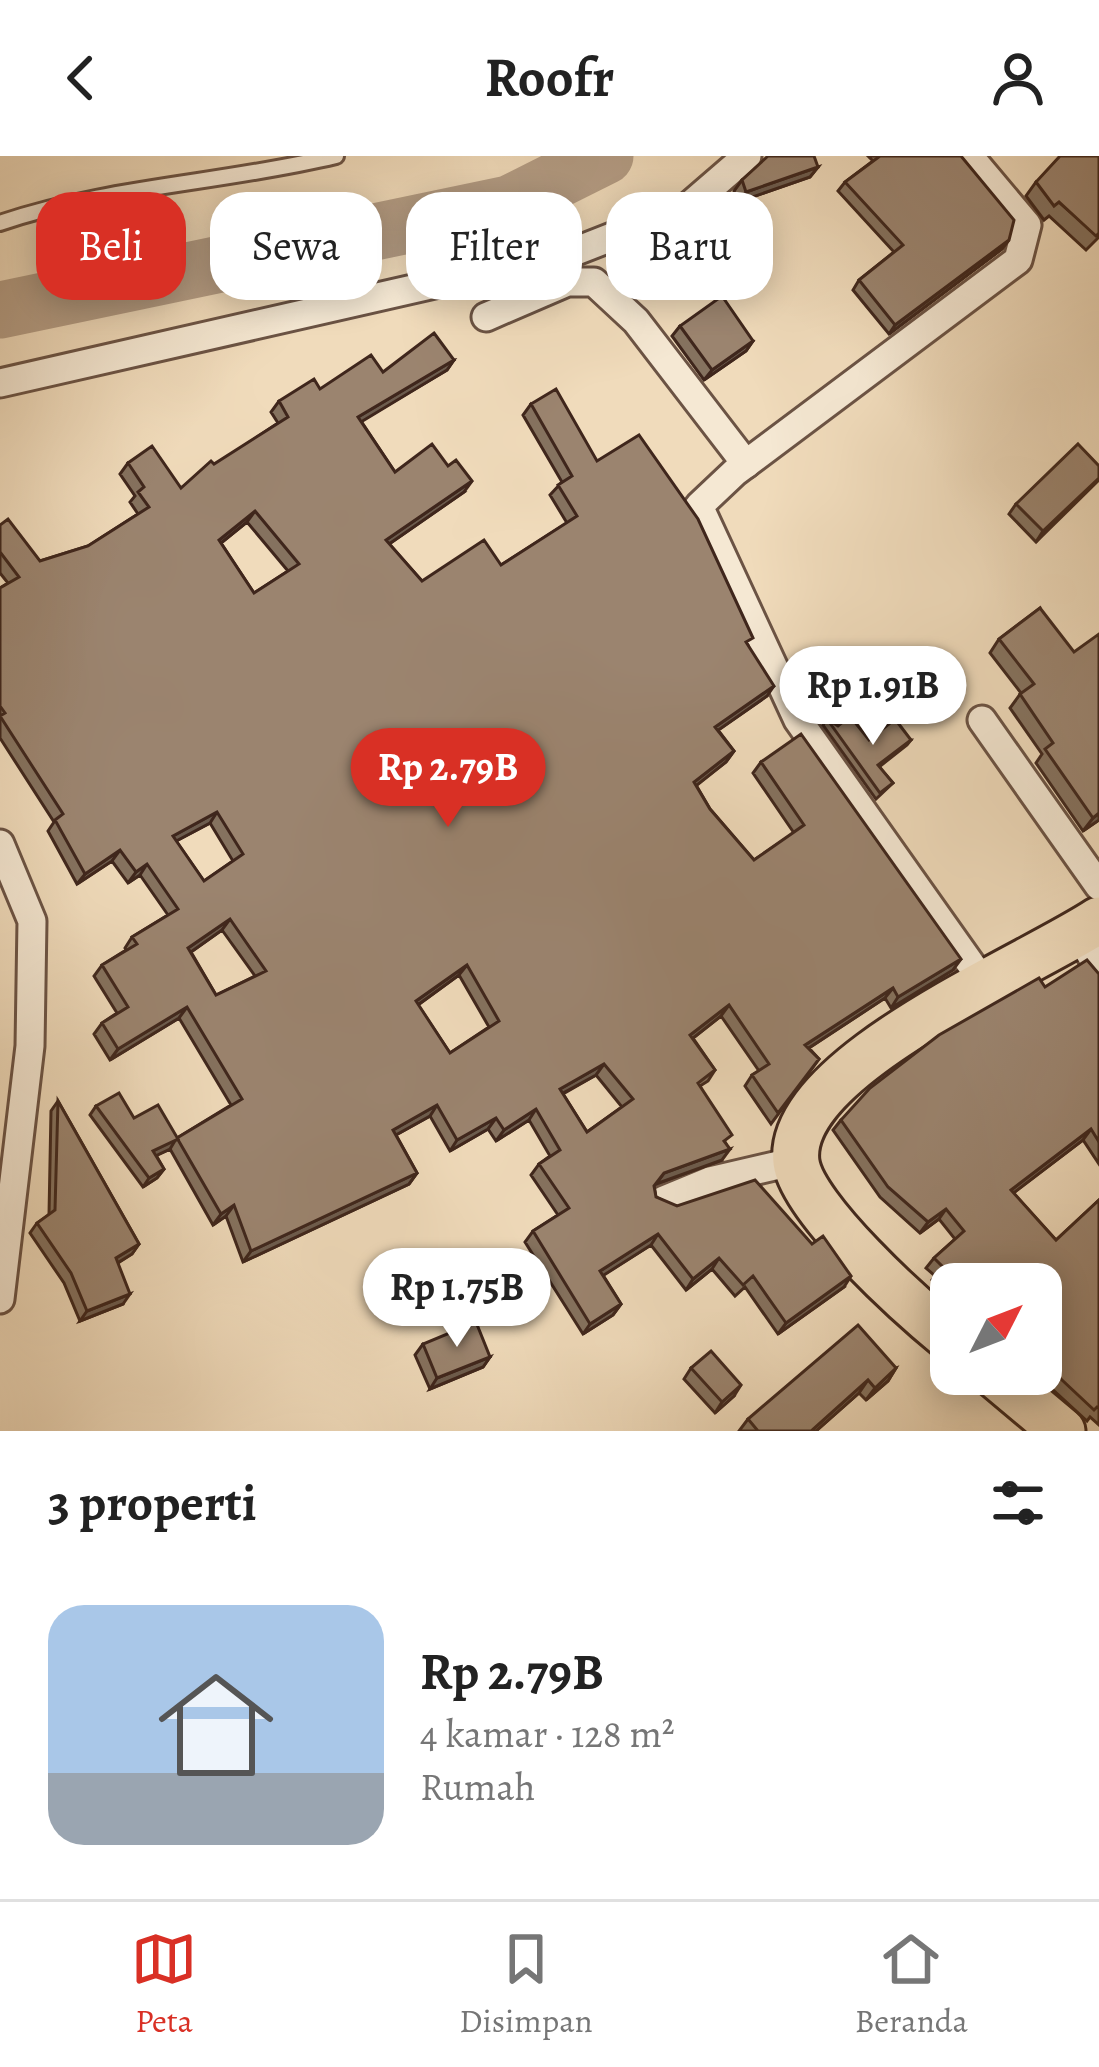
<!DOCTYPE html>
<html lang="id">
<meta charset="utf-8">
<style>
:root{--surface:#fff;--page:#f2f2f2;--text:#222;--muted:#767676;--line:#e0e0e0;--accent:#d93025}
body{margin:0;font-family:Alegreya,serif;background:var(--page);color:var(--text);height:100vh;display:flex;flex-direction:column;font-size:45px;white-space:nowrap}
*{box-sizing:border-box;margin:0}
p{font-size:39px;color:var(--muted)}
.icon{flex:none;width:66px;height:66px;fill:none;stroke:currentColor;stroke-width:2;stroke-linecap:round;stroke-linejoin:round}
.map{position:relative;height:1275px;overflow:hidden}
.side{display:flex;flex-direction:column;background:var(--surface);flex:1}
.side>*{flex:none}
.guide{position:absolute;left:36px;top:36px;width:1029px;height:108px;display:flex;gap:24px}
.needle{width:78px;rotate:48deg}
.tools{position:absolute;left:930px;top:1107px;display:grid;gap:24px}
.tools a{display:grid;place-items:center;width:132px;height:132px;border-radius:24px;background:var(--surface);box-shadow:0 6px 30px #0003;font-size:60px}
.price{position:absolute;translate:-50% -102px;padding:0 27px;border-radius:42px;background:#fff;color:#222;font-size:39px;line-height:78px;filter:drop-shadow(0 3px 6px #0008)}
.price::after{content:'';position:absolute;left:50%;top:72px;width:36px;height:27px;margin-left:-18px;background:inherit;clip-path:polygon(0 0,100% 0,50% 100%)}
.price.on{background:var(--accent);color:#fff}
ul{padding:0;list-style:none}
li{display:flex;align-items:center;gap:36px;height:300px;padding:0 48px}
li+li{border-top:3px solid var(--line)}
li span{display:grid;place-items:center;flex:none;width:336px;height:240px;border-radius:36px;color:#555}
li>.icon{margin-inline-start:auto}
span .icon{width:144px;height:144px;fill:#fffc;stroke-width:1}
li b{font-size:51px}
h2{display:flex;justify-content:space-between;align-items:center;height:144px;padding:0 48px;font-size:51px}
.pill{padding:0 42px;border-radius:36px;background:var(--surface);box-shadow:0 6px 30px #0003;font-size:42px;line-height:108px}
.pill.on{background:var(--accent);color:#fff}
header{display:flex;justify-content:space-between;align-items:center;height:156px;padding:0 48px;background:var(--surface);font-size:54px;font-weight:600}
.tabs{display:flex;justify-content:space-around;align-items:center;height:168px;border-top:3px solid var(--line);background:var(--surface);font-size:33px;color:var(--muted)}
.tabs a{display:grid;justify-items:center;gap:6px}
.tabs .on{color:var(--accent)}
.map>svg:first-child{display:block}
</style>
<header><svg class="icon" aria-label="back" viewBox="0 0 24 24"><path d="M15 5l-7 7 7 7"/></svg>Roofr<svg class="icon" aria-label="person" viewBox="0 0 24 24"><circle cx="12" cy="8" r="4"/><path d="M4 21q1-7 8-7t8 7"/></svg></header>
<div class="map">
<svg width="1099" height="1275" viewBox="0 0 1099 1275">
<rect width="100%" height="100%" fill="#f0dbbb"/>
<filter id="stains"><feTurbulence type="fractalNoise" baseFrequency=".00167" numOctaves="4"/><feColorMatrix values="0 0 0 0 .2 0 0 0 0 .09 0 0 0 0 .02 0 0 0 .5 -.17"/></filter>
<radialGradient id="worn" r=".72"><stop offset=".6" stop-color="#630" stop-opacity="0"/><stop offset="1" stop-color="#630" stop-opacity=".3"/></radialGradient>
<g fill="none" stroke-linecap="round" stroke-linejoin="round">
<polyline stroke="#b49d85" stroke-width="57" points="0,154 509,48 605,0"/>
<g stroke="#6b5344" stroke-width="20">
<path id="lane" d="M0,67C108,30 224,27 336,0"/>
</g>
<g stroke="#6b5344" stroke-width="33">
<g id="street">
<polyline points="969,0 1027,69 1018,104 735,316 699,350 798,564 987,831"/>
<polyline points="486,161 567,126 594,126 636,165 746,308"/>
<polyline points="0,227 571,97 688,51 747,0"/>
<polyline points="982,564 1099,730"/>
<polyline points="0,688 32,765 30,890 0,1143"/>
<polyline points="1079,778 1099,813"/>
<polyline points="664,1044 710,1025 796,1005"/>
</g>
</g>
<g stroke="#3f261c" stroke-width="51">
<g id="primary">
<path d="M951,1183C913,1152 802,1053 796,1006C785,910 1029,811 1099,764"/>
<polyline points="994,1218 1062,1275"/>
</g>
</g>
<use href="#lane" stroke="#f5e8d3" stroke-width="14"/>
<use href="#street" stroke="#f5e8d3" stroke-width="27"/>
<use href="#primary" stroke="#f0dbbb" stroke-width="45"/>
</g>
<g fill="#85725f" stroke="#3f261c" stroke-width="3" fill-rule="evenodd">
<polygon points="868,0 961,0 1002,93 889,178 853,134 859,124 894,96 838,35 845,26 873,5"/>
<polygon points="818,11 810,21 738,46 734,35 742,24"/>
<polygon points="1036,26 1099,81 1086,94 1049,60 1044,64 1026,40"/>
<polygon points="687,86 745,105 738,116 704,137 679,97"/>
<polygon points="680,170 753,185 746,195 704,224 672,180"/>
<path d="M454,204L447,214L361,265L395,316L464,336L389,388L422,425L501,409L567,367L550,339L562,326L523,259L531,248L597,305L748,489L767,540L718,574L734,595L726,606L696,629L710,653L754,704L794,677L753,617L761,606L953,814L891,852L885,842L809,892L819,903L771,968L745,930L752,919L759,915L721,860L693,882L715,914L708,925L700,930L726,988L722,1004L656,1028L654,1030L656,1041L844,1131L778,1178L745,1131L735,1140L712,1113L686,1134L651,1089L603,1119L621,1148L613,1159L583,1178L525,1086L533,1075L558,1059L531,1019L539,1008L550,1000L529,964L496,985L488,973L450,995L430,960L396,979L417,1017L409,1028L243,1106L226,1060L213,1069L170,993L156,999L164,1013L157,1022L143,1031L90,959L96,950L134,962L177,982L231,949L179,862L110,904L94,878L102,867L117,857L94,820L102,809L126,794L125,792L132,781L168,759L140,719L128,727L112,705L77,728L48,675L54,666L0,582V432L8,427L0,417V369L40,405L88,390L138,358L130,346L135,340L120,318L128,307L181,332L278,267L271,256L279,245L383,216ZM247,366L288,415L254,437L221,387ZM210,667L233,705L204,725L176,685ZM222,774L255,820L216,839L191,796ZM459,819L489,871L450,897L418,849ZM596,919L622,951L587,976L563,938Z"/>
<polygon points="1099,310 1036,386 1009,358 1016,348"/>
<polygon points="1040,452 1099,664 1083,675 1036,607 1042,598 1010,552 1021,537 990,497 999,483"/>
<polygon points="827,563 838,570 869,584 911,584 907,589 879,611 893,627 876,643 823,569"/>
<polygon points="1099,818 1099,1008 1083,984 1013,1037 1056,1084 1099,1044 1099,1269 1090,1261 1087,1265 1038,1220 1045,1211 1041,1207 1041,1128 951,1128 951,1145 932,1124 935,1120 926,1112 934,1102 955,1083 939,1063 920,1077 880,1041 833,974 841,964 1045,831"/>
<polygon points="58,945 139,1088 132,1098 118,1107 123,1148 80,1165 64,1127 30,1077 37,1067 49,1059 51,955"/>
<polygon points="423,1188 490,1201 483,1211 430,1233 415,1199"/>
<polygon points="691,1212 734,1240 715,1257 684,1223"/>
<polygon points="896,1212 888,1225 866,1244 859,1237 816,1275 739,1275 748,1263"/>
</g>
<g fill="#6c5c4e" stroke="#3f261c" stroke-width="3">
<polygon points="818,11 810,21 738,46 746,36"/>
<polygon points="1009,84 1002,93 889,178 895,169"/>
<polygon points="745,105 738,116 704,137 711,126"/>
<polygon points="753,185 746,195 704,224 712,214"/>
<polygon points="454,204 447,214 351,272 358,261"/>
<polygon points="1099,322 1099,324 1036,386 1043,375"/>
<polygon points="472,325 464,336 379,395 386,384"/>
<polygon points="255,355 247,366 211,395 219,384"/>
<polygon points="774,530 767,540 707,582 715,571"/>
<polygon points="734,595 726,606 687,637 694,626"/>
<polygon points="217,656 210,667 165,691 173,680"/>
<polygon points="1099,657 1099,664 1083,675 1093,662"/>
<polygon points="120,694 112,705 77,728 85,718"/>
<polygon points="147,708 140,719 128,727 136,716"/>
<polygon points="230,763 222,774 181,803 188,792"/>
<polygon points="961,803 953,814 891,852 898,841"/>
<polygon points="467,809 459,819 408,856 416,845"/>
<polygon points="893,832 885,842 798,899 805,889"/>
<polygon points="729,849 721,860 683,890 690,879"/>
<polygon points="187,851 179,862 110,904 118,893"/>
<polygon points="604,908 596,919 552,943 560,933"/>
<polygon points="437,949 430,960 385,985 393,974"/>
<polygon points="536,953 529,964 496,985 504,974"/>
<polygon points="496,962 488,973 450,995 457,984"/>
<polygon points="1091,973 1083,984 1003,1045 1011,1034"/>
<polygon points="176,983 170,993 147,1004 153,995"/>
<polygon points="730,993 722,1004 656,1028 664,1017"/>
<polygon points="164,1013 157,1022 143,1031 149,1022"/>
<polygon points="417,1017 409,1028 243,1106 251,1095"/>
<polygon points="234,1049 226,1060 213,1069 221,1058"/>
<polygon points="946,1053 939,1063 920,1077 928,1066"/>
<polygon points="658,1078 651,1089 593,1126 600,1115"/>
<polygon points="139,1088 132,1098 109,1112 116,1102"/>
<polygon points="719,1102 712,1113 686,1134 693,1123"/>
<polygon points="851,1120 844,1131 778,1178 786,1167"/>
<polygon points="130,1138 123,1148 80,1165 87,1155"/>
<polygon points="621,1148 613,1159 583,1178 590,1168"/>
<polygon points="490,1201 483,1211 430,1233 437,1222"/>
<polygon points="896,1212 888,1225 866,1244 875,1232"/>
<polygon points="868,1224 859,1237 816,1275 811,1275"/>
<polygon points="741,1229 734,1240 715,1257 722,1246"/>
</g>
<g fill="#9b846f" stroke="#3f261c" stroke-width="3" fill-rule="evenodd">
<polygon points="768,0 814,0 818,11 746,36 742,24"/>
<polygon points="880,0 961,0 1014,64 1009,84 895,169 859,124 903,89 845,26"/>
<polygon points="1060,0 1099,0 1099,77 1096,80 1059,46 1054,50 1036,26"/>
<polygon points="720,66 745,105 711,126 687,86"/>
<polygon points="722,140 753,185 712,214 680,170"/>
<path d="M434,177L454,204L358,261L395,316L432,288L448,310L456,304L472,325L386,384L422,425L484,384L501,409L577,360L558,329L572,320L531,248L556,233L597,305L639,279L698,363L753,482L746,486L774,530L715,571L734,595L694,626L710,653L754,704L804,669L761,606L801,578L961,803L898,841L893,832L805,889L819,903L778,957L752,919L769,908L729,849L690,879L715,914L698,927L732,979L724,985L730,993L664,1017L654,1030L656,1041L677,1050L755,1024L812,1088L823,1080L851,1120L786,1167L753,1120L743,1129L719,1102L693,1123L658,1078L600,1115L621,1148L590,1168L533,1075L569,1052L539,1008L560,994L536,953L504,974L496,962L457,984L437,949L393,974L417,1017L251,1095L234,1049L221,1058L177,982L242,943L187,851L118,893L102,867L128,851L102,809L137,788L132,781L178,753L147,708L136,716L120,694L85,718L55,664L63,658L0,560L5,557L0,550V432L19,421L0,396V369L8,363L40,405L88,390L149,351L138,336L144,331L128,307L152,290L181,332L211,305L214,308L288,261L279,245L314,223L320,233L371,199L383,216ZM255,355L299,408L254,437L219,384ZM217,656L243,698L204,725L173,680ZM230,763L266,815L216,839L188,792ZM467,809L499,865L450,897L416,845ZM604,908L633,943L587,976L560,933Z"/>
<polygon points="1078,288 1099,310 1099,322 1043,375 1016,348"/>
<polygon points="1040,452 1074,496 1099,478 1099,657 1093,662 1045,593 1053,587 1020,538 1034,528 999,483"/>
<polygon points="850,560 869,584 895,563 911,584 878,609 893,627 880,637 827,563 838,570"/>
<polygon points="1087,804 1099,818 1099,986 1091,973 1011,1034 1056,1084 1099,1044 1099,1252 1097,1251 1094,1254 1046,1209 1053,1201 1041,1189 1041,1128 953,1128 940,1114 943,1111 934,1102 964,1075 946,1053 928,1066 888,1031 841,964 870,932 939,879 1039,822 1045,831"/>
<polygon points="119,937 134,962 158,949 178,983 153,995 164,1013 149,1022 96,950"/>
<polygon points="58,945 139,1088 116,1102 130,1138 87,1155 71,1117 37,1067 55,1054"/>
<polygon points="476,1166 490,1201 437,1222 423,1188"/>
<polygon points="858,1169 896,1212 875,1232 868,1224 811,1275 758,1275 748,1263"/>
<polygon points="711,1195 741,1229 722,1246 691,1212"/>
</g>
<rect width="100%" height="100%" filter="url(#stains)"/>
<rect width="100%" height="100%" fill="url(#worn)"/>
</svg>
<div class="tools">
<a><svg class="needle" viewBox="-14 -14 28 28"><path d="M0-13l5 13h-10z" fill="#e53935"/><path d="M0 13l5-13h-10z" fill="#767676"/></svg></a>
</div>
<b class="price" style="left:873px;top:592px">Rp 1.91B</b>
<b class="price on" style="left:448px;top:674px">Rp 2.79B</b>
<b class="price" style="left:457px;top:1194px">Rp 1.75B</b>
<div class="guide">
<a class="pill on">Beli</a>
<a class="pill">Sewa</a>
<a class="pill">Filter</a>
<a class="pill">Baru</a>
</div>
</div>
<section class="side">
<h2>3 properti<svg class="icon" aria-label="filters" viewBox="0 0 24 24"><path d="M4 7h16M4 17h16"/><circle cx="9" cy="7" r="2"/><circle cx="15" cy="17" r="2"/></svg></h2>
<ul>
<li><span style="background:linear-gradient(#a9c7e8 70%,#9aa5b1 0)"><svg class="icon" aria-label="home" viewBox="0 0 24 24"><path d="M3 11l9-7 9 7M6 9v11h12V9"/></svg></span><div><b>Rp 2.79B</b><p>4 kamar · 128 m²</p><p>Rumah</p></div></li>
</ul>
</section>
<nav class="tabs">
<a class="on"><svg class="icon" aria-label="map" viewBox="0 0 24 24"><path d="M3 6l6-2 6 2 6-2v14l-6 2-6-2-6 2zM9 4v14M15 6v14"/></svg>Peta</a>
<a><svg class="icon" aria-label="saved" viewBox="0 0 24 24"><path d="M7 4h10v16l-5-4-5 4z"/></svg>Disimpan</a>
<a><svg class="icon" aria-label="home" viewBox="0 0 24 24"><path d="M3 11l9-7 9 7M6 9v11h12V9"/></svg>Beranda</a>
</nav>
